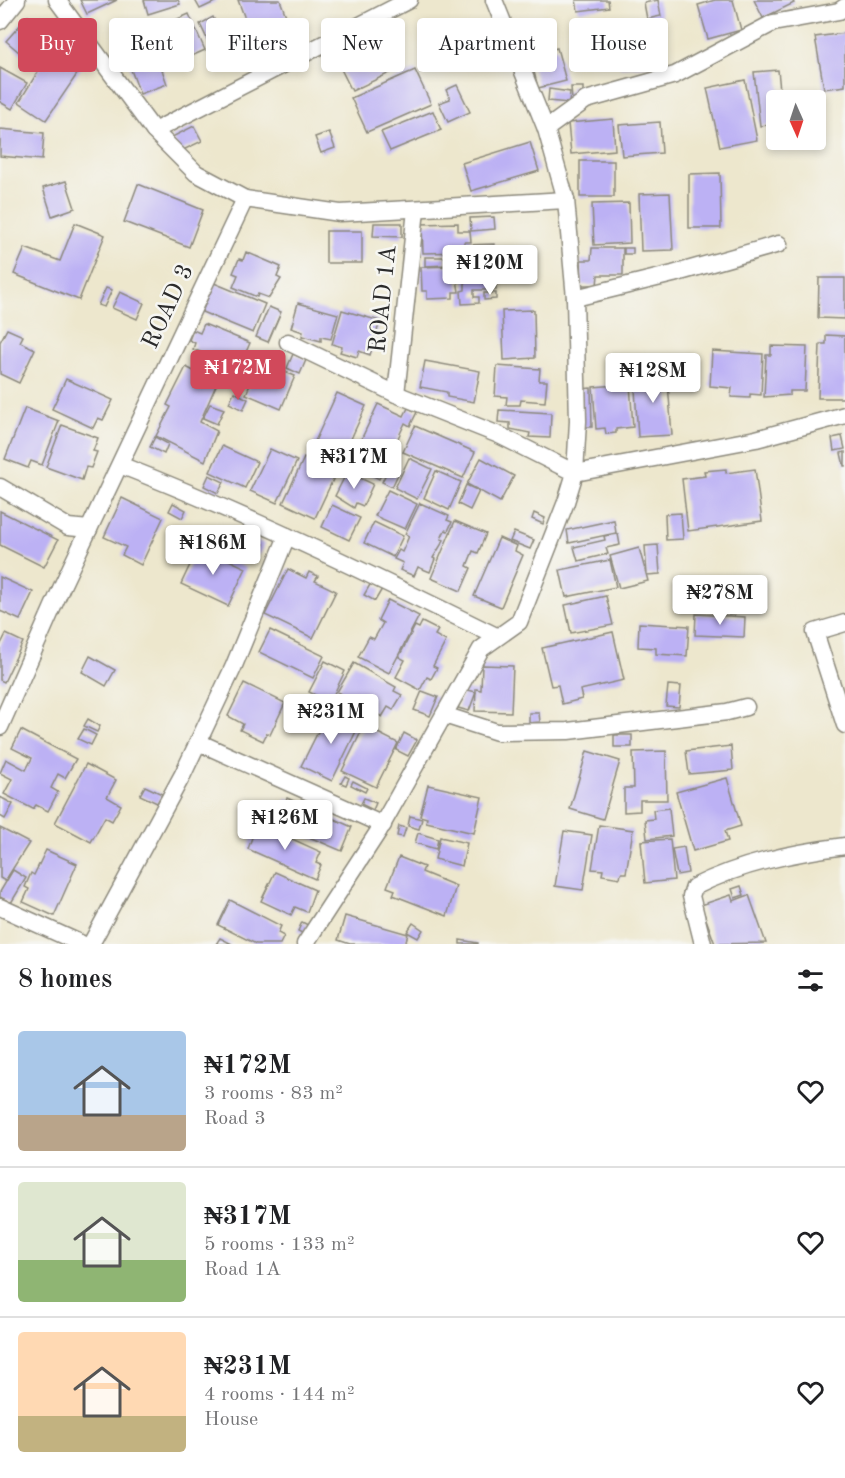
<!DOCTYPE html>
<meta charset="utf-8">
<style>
:root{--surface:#fff;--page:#f6f6f6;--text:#202124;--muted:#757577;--line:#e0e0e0;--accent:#d1495b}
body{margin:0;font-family:"Old Standard TT",serif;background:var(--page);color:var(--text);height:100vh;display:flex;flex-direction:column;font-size:22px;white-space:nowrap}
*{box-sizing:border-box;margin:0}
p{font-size:20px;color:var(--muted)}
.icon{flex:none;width:33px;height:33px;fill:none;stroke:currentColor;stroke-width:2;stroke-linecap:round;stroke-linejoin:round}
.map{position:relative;height:944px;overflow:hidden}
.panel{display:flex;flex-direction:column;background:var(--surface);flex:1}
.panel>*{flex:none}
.banner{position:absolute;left:18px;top:18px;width:810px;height:54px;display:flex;gap:12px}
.needle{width:39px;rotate:177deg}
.buttons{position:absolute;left:766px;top:90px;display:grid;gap:12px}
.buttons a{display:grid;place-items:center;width:60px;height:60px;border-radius:6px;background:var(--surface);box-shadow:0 3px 9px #0003;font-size:30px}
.price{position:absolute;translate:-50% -51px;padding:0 14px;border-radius:6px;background:#fff;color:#222;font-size:20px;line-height:39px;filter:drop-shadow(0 2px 3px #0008)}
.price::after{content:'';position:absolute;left:50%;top:36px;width:18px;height:14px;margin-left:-9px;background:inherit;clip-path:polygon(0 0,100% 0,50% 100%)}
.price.on{background:var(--accent);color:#fff}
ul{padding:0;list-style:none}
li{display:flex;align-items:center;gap:18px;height:150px;padding:0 18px}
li+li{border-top:2px solid var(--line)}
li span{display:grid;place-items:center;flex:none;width:168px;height:120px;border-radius:6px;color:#555}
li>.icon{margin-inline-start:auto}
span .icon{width:72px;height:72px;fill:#fffc;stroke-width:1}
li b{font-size:26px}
h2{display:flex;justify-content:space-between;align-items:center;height:72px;padding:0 18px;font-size:26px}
.chip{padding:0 21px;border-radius:6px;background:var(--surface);box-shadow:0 3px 9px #0003;font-size:21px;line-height:54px}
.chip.on{background:var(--accent);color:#fff}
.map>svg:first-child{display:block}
</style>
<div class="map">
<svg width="845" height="944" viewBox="0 0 845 944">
<rect width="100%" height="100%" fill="#f6f6f2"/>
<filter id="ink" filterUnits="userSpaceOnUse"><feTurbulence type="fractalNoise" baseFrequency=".0167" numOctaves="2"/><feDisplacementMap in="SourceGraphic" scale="12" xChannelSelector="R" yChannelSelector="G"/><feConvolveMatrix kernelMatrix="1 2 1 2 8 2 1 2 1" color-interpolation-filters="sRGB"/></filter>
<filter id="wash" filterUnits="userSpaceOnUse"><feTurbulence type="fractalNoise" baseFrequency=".008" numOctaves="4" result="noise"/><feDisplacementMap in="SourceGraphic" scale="24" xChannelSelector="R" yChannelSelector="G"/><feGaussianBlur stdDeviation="1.35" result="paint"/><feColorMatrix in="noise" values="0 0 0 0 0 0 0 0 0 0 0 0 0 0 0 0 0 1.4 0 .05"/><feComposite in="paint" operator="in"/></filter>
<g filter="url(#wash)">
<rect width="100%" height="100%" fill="#ede7cd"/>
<g id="blocks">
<g fill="#bcb1f4">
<polygon points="80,0 117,0 87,14"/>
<polygon points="144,0 178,0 180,4 148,14"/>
<polygon points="195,0 219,0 200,9"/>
<polygon points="238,0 280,0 294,37 257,51"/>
<polygon points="576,0 608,0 609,7 578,11"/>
<polygon points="658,0 661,16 647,19 644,3"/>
<polygon points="715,0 733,0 741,30 708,39 698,5"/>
<polygon points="754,0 792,0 794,3 763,18"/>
<polygon points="189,14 205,50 169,66 153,30"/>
<polygon points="28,16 55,39 33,64 6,41"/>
<polygon points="213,17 222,36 209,43 200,24"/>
<polygon points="395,20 403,36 390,42 382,26"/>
<polygon points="648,21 651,65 620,67 618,23"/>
<polygon points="574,24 611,24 611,53 575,54"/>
<polygon points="247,28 248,62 213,63 213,53 234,52 233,29"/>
<polygon points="845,33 845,86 824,89 815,37"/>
<polygon points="152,41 167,84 140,94 124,51"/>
<polygon points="379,43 392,72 352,91 338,63"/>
<polygon points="55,44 84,64 46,120 19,102"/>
<polygon points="557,48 566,81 538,88 530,55"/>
<polygon points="0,68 27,83 12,109 0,102"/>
<polygon points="415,70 431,104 367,132 351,98"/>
<polygon points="778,70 781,100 777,100 777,124 760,126 754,72"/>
<polygon points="745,80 757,140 720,147 707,88"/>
<polygon points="457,85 470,112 448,122 439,103 450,99 446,90"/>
<polygon points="571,87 583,87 583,99 572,100"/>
<polygon points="549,89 570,92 569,103 548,101"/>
<polygon points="433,111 441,130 390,151 381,132"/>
<polygon points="613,119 615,150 571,154 568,123"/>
<polygon points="660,122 662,153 622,156 619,125"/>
<polygon points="194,126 202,141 179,152 172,137"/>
<polygon points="0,129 44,133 42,160 0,156"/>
<polygon points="329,132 335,148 321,153 315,137"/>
<polygon points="530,142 539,171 471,191 462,163"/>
<rect x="580" y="161" width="34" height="36"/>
<polygon points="720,173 721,228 689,228 689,174"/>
<polygon points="66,181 75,208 52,216 43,188"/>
<polygon points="138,184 203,210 189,247 124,222"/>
<polygon points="670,193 673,250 641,251 639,194"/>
<polygon points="629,203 630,243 594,245 592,204"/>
<polygon points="494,217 495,229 471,231 470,218"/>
<polygon points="75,223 105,235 79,300 14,274 25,248 60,261"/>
<polygon points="374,223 402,223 402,237 373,236"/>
<polygon points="458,223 458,231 470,231 471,242 464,242 464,252 423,253 422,224"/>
<rect x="326" y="231" width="36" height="32"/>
<polygon points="494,244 494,254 498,254 498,259 501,260 502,281 496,281 496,290 474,290 474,297 479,297 479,303 462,304 461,291 465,290 465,267 467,266 467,245"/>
<polygon points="592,248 623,248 623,275 598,275 597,285 582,285 581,260 591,260"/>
<rect x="624" y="248" width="9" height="6"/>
<polygon points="246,252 281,267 277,277 281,279 269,298 258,294 257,297 233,287 238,275 233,273 239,259 243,260"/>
<polygon points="425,257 445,257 445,265 425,266"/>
<polygon points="455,266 459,292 453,292 453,298 427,299 427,291 422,291 421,267"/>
<polygon points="819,278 845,278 845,319 818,318"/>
<polygon points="214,283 265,304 253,333 202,312"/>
<polygon points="106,288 112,290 104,307 98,305"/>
<polygon points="120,292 144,303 137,319 112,308"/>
<polygon points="484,293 496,293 496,299 484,300"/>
<polygon points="298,303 338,314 331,339 321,337 321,341 302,336 303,332 291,328"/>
<polygon points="269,307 281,312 268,342 256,337"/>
<polygon points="342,310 380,321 370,355 359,351 357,357 340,352 342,347 332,344"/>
<polygon points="534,310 535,358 504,360 502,311"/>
<polygon points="204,324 250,343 239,368 193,349 195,343 189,340 193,330 200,333"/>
<polygon points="7,329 23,336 20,342 35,349 19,383 0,374 0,342"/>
<polygon points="826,335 845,336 845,398 818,398 820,344 826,344"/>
<polygon points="771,346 807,347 805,391 790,391 790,395 764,397 766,355 771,355"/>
<polygon points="712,351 763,354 761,395 750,394 750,398 731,397 732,388 710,386"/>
<polygon points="293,354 306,360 300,374 287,368"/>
<polygon points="425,361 480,371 474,402 447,397 447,392 420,387"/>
<polygon points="260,362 295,376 281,409 246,394"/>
<polygon points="497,366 540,369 539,381 547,381 545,402 521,400 520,405 506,405 507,397 495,396"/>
<polygon points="186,367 217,383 200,422 217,431 205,461 156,436 171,407 167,405"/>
<polygon points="667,370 672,435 638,437 634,373"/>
<polygon points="66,379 113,400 103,420 98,418 93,428 52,409"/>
<polygon points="630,384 633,427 616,429 616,433 606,434 605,428 596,429 593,387"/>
<polygon points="591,388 592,427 582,427 581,389"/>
<polygon points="234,392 248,399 243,410 229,403"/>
<polygon points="337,393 366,406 340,463 311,450"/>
<polygon points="210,404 224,409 217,424 203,418"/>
<polygon points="378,404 404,416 408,408 417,412 410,426 405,423 379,479 366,472 368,469 351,461"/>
<polygon points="25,408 59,421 42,465 31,461 28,468 5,459"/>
<polygon points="499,410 551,413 550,438 529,437 530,433 510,429 510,423 498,422"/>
<polygon points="62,425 98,438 93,451 97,452 91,468 86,467 82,480 46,467"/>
<polygon points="415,426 475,452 463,478 403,452"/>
<polygon points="842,436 845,449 834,451 832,438"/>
<polygon points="155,437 168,444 164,454 150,447"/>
<polygon points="222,446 257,462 245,488 210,472"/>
<polygon points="270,449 297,461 277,503 250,491"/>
<polygon points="845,452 845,466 844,466 841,453"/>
<polygon points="304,458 336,473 315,518 283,503"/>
<polygon points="409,458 432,469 417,499 395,488"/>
<polygon points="481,458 514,476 500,502 467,484"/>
<polygon points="390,465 400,470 392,487 382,482"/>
<polygon points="726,469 726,473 755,469 762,521 688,531 682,479 705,476 704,471"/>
<polygon points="436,471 461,482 449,510 424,498"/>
<polygon points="347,472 373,484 363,506 356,503 354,508 335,496"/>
<polygon points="209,475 224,482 218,493 204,486"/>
<polygon points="466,485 479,491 470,510 458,504"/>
<polygon points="388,490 417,504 405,529 375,516"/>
<polygon points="122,498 163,518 141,565 122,555 126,547 104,537"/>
<polygon points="173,503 186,510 182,518 169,511"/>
<polygon points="420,503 449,516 447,520 452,522 448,531 445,530 441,539 444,540 433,558 435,559 430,572 418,567 414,576 400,570 403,563 394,559 399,550 402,552 409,536 405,534"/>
<polygon points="332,505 360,518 349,540 322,527"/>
<polygon points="0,511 58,540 44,567 0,545"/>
<polygon points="534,513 545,518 543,524 532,519"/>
<polygon points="681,513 683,539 666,540 665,514"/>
<polygon points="614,520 616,533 569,543 567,530"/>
<polygon points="455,521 486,534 478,553 473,551 467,566 471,568 461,591 431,578"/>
<polygon points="374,522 403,536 393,557 364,543"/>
<polygon points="237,532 264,544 259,555 232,543"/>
<polygon points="514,532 534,540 530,549 510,541"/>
<polygon points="618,534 620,545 606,548 608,554 578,561 574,547 605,540 604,536"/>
<polygon points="499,538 517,546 515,551 523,555 501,607 474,596"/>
<polygon points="658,545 660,574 647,575 645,546"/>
<polygon points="199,546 246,568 228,606 181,584"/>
<polygon points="639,548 648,581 619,588 610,556"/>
<polygon points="610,560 616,587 566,597 560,570"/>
<polygon points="288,569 306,578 309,572 318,576 315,581 336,591 313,638 265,615"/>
<polygon points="0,577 33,592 20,620 0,611"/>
<polygon points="371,583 382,589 375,601 364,595"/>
<polygon points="606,596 613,625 571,633 565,605"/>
<polygon points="388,600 419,616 389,673 358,657 369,637 374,639 383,623 378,620"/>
<polygon points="696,614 745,617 744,637 695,635"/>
<polygon points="422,622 438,630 435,635 446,641 433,666 437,668 431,679 427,677 420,690 396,677 405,660 399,657 415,626 419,628"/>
<polygon points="639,623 689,626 687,656 656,654 656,648 638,647"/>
<polygon points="270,630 324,656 313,678 259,652"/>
<polygon points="613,632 624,680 580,690 582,699 562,704 558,685 551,686 542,648"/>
<polygon points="6,634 23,642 4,682 0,680 0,646"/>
<polygon points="90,656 115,670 106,686 82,672"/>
<polygon points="325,661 345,671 330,702 309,692"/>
<polygon points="354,663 396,687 394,691 402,695 393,710 388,707 382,717 337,692"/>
<polygon points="482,665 513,666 511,712 475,711 476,689 481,690"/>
<polygon points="244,683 285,703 270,735 267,733 263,741 240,730 243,724 228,716"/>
<polygon points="668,685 681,686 679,707 666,706"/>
<polygon points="464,689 476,692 469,711 458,708"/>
<polygon points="422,691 438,697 430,716 414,710"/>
<polygon points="330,708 360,723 332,781 301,766"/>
<polygon points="529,713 539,713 540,722 529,723"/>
<polygon points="88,719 100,726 97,732 84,726"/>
<polygon points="364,726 398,743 376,787 342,771"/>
<polygon points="84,729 96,735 91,745 78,739"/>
<polygon points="21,730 76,759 65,778 58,774 51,788 58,792 48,811 36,805 33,809 4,794 12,779 0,773 6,759 26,770 32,758 12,748"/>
<polygon points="404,733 417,740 408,756 396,750"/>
<rect x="614" y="735" width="18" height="12"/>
<polygon points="731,746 733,770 689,774 686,751"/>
<polygon points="587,751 620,761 603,819 570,809"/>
<polygon points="666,751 667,800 640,800 640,811 624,812 624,788 634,788 633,752"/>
<polygon points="86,764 116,780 107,797 121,805 112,821 105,817 91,842 55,823"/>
<polygon points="345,776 349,778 346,785 341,783"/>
<polygon points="727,778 741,826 725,831 728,841 693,851 676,792"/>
<polygon points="353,781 367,788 365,792 351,785"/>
<polygon points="428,785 482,797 474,833 426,822 427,818 420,816"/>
<polygon points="145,786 162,794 157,803 140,795"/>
<polygon points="0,797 13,804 5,819 0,816"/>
<polygon points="287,798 352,827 342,851 276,823"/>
<polygon points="364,798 376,803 373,810 361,804"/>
<polygon points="669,808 672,836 647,839 645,820 654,819 653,810"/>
<polygon points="410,816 422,819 419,829 408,826"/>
<polygon points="257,823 321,852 316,863 321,865 315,879 248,849"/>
<polygon points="599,825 633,830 626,873 621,873 620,878 602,875 603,870 592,869"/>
<polygon points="399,826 406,828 403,837 397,836"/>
<polygon points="0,828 29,843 5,881 0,878"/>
<polygon points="564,831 592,835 583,890 555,886"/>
<polygon points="418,833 438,839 436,849 415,843"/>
<polygon points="440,837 467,843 462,866 435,859"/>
<polygon points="670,839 674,880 645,883 641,841"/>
<polygon points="684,847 688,873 677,875 672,849"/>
<polygon points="46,850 77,864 54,916 23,902 29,889 25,887 31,873 34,875"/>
<polygon points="399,857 424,867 422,872 456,886 447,916 393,895 395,890 387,887"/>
<polygon points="13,870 26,878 11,903 0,897 0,892"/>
<polygon points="275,872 315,890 307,912 295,907 291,915 261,901"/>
<polygon points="741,886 744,895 735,898 732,889"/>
<polygon points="731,895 733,901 749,895 766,943 715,944 701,905"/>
<polygon points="230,900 281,926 278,933 284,936 280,944 256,944 218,925"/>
<polygon points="345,916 408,934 405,944 350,944 338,940"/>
<polygon points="302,922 308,925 304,934 298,931"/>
<polygon points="413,923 423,930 418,938 407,932"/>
<polygon points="220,938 232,944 216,944"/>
<polygon points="460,940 478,943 478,944 460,944"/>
</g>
</g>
</g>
<g filter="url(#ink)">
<use href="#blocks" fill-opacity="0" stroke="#8c897c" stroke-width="1.5"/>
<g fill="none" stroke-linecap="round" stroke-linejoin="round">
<g stroke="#8c897c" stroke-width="19">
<g id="minor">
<polyline points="57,0 154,131 196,173 245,199"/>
<polyline points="0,21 17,0"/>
<polyline points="546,129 586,100 675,75 773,23 839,11 845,7"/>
<polyline points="154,131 409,0"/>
<polyline points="575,298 673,274 779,244"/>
<polyline points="288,342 396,394 499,435 575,473 756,439 845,415"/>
<polyline points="396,394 416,210"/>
<path d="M120,465C248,515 372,575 496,636"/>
<polyline points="0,487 68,527 89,529"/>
<polyline points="845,623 815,632 845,725"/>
<polyline points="444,715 497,732 568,731 727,712 746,707"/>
<polyline points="0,727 63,584 245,199 340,213 566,200"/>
<polyline points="198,742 383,825"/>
<polyline points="0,907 82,944"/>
<polyline points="91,944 183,774 233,668 287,536"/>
<polyline points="305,944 378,832 481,649 519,622 566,502 575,473 578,421 575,298 566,200 546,129 494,0"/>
<path d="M703,944L691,896L694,887C742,863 792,853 845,846"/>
</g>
</g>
<use href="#minor" stroke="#fff" stroke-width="16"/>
</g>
</g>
<g text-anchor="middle" stroke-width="5" stroke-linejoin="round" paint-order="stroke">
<g font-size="24" fill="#2b2b2b" stroke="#f6f6f2">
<text transform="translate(382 299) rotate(-84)" y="8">ROAD 1A</text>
<text transform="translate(167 306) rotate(-65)" y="8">ROAD 3</text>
</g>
</g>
</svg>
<div class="buttons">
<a><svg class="needle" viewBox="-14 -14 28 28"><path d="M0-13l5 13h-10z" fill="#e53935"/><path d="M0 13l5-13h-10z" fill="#757577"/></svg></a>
</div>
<b class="price" style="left:490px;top:296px">₦120M</b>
<b class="price on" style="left:238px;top:401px">₦172M</b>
<b class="price" style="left:653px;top:404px">₦128M</b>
<b class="price" style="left:354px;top:490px">₦317M</b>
<b class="price" style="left:213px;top:576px">₦186M</b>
<b class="price" style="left:720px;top:626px">₦278M</b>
<b class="price" style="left:331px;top:745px">₦231M</b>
<b class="price" style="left:285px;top:851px">₦126M</b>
<div class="banner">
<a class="chip on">Buy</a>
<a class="chip">Rent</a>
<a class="chip">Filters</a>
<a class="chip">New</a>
<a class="chip">Apartment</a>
<a class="chip">House</a>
</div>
</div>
<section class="panel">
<h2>8 homes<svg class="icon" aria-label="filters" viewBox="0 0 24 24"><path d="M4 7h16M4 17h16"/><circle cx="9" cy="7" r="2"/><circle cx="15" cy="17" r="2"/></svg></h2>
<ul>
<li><span style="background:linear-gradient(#a9c7e8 70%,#b9a48a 0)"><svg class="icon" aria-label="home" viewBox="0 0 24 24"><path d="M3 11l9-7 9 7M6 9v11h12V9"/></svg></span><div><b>₦172M</b><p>3 rooms · 83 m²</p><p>Road 3</p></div><svg class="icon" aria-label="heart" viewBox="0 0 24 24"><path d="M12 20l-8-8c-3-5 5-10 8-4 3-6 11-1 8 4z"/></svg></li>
<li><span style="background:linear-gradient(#dfe7d0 65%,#8fb573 0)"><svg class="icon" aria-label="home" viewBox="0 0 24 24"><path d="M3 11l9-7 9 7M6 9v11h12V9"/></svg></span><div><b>₦317M</b><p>5 rooms · 133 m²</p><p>Road 1A</p></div><svg class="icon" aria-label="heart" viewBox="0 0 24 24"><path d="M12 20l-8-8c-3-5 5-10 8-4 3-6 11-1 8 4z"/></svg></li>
<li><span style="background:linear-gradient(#ffd9b3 70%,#c2b280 0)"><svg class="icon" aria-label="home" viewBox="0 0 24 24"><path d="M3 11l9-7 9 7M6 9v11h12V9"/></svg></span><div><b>₦231M</b><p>4 rooms · 144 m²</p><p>House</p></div><svg class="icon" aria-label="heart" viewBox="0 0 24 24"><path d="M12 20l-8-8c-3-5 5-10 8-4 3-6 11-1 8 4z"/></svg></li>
</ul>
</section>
